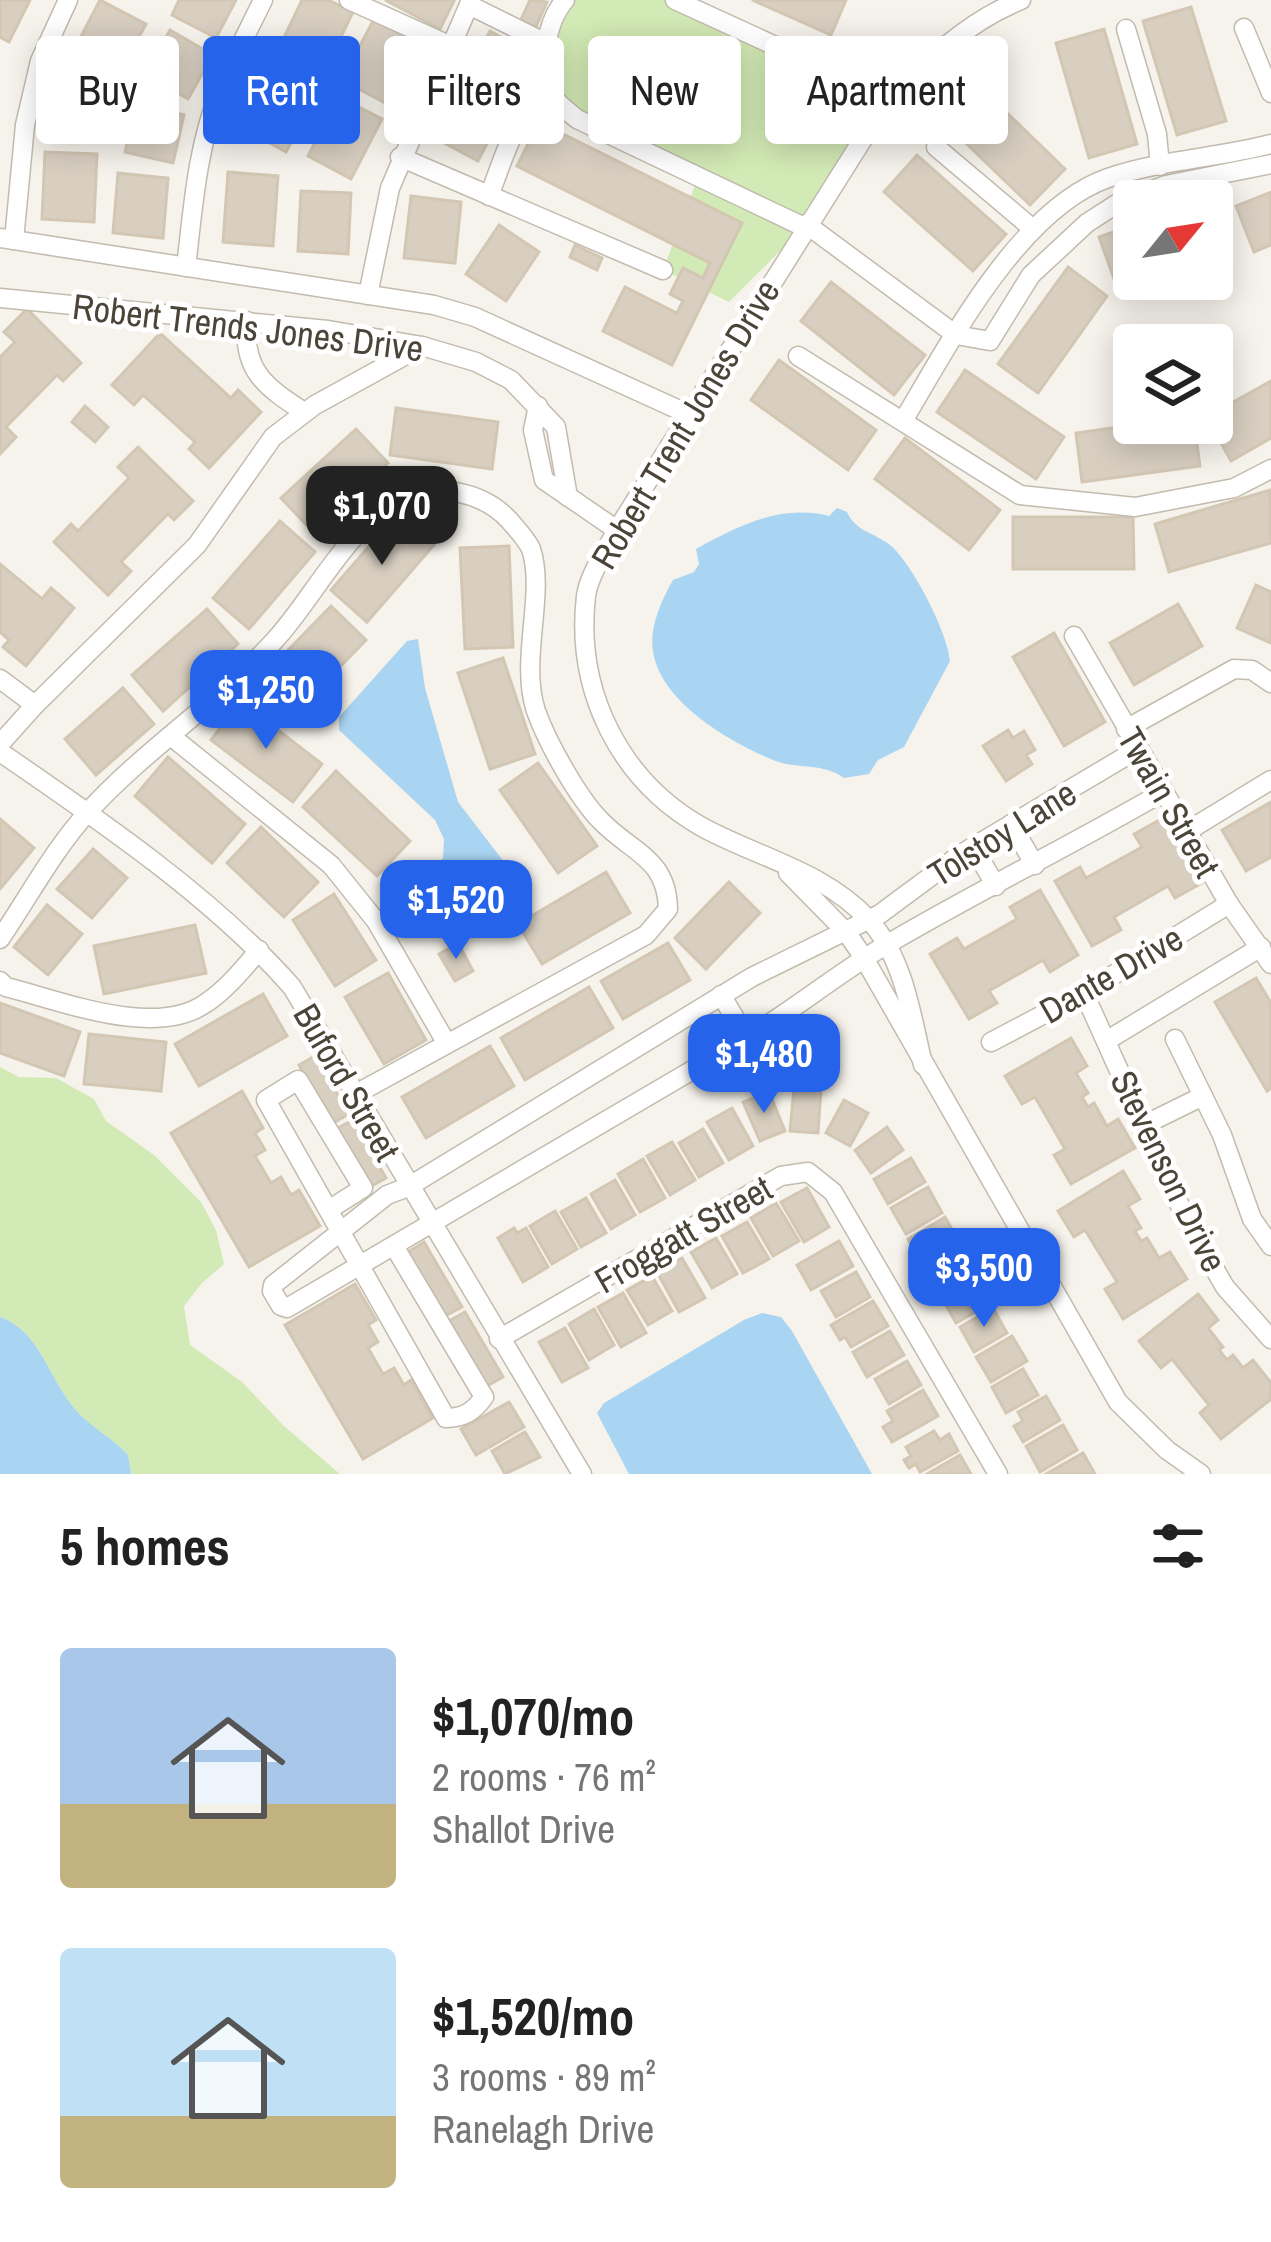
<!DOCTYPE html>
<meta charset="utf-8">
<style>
:root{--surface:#fff;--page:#f2f2f2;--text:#222;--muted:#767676;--accent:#2563eb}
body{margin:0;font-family:"Archivo Narrow",sans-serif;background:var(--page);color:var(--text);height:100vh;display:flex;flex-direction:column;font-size:45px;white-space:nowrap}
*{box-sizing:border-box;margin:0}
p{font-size:39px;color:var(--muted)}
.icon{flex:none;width:66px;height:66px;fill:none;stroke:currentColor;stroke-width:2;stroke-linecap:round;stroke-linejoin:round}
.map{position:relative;height:1474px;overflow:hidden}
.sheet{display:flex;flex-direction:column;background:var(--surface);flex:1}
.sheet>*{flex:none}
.hud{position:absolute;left:36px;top:36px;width:1200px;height:108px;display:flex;gap:24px}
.needle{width:78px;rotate:60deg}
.fabs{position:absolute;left:1113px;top:180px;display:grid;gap:24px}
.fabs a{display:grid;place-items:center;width:120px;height:120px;border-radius:12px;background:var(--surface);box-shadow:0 6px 30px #0003;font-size:60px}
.price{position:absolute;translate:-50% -102px;padding:0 27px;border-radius:24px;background:var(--accent);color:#fff;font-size:39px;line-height:78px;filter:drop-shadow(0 3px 6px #0008)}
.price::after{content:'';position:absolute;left:50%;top:72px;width:36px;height:27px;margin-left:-18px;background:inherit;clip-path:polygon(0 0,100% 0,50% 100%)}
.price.on{background:#222;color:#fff}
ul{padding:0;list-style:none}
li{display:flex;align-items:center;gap:36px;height:300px;padding:0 60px}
li span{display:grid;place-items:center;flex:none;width:336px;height:240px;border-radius:12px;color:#555}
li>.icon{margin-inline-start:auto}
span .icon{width:144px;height:144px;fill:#fffc;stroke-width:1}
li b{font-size:51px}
h2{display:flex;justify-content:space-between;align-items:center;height:144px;padding:0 60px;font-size:51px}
.chip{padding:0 42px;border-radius:12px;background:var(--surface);box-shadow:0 6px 30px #0003;font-size:42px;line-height:108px}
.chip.on{background:var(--accent);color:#fff}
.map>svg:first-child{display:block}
</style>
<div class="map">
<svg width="1271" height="1474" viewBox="0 0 1271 1474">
<rect width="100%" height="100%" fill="#f6f3ec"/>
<g fill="#d2eab5">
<polygon points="571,0 673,0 885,104 804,227 729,302 663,270 698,177 554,97 551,47"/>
<path d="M0,1067L19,1077L56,1078L94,1099L106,1121L154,1155L201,1202L216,1230L224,1264L202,1283L184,1306L190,1345L242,1382L284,1426L340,1474H131L128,1455C110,1436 86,1425 71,1404C48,1375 38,1330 0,1317Z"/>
</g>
<g fill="#a9d4f2">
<path d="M837,508L847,512C855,531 875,533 890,545C912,563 948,633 950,661L904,747L878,760L869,774L844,778C823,762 796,770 773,760C730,742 660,702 653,651C649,628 662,599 673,580L694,572L699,564L696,549C739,526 779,504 829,516Z"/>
<polygon points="418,639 425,688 458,802 514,875 509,887 432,932 405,896 443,858 444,839 435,820 339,730 339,717 407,641"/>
<polygon points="762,1313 781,1317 792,1331 872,1474 629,1474 597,1413 604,1403 744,1320"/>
<path d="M0,1317C38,1330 48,1375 71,1404C86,1425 111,1436 128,1455L131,1474H0Z"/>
</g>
<g fill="#d8cfc1" stroke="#d3c7b4" stroke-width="3">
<polygon points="0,0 30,0 9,42 0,37"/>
<polygon points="100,0 146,24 117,76 73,52"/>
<polygon points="179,0 236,0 216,38 172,15"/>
<polygon points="302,0 328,0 353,12 323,74 277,52"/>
<polygon points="385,0 453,0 454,1 440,29"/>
<polygon points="530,0 547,2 534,31 519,24"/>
<polygon points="752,0 846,0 831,35"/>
<polygon points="1191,7 1226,121 1177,135 1143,21"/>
<polygon points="374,19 419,43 387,104 342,80"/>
<polygon points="1104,29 1137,144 1089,158 1056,43"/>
<polygon points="170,30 213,55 188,99 145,74"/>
<polygon points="490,31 533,55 478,161 435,138"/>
<polygon points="274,66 319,91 286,152 241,127"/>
<polygon points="63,80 112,91 101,140 52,129"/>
<polygon points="979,86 1065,169 1030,205 944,122"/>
<polygon points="339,97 382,119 351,179 308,156"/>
<polygon points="136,104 184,115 173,163 125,152"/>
<polygon points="539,122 742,223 672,365 603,331 625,287 677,313 683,301 670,294 683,268 703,278 710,263 517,166"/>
<polygon points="45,152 97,154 94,222 42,219"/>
<polygon points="917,155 1006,234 973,271 884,192"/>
<polygon points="228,172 278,176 273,246 223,242"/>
<polygon points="118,173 168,178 163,238 113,233"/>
<polygon points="301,191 351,193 348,254 298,251"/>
<polygon points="1271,192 1271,245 1254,252 1236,206"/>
<polygon points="411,196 461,202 455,263 404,258"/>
<polygon points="1213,196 1230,243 1212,250 1212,201 1200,201"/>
<polygon points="499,225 539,252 506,301 466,274"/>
<polygon points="1134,225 1134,278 1116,284 1099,237"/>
<polygon points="575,245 602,258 597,270 570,257"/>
<polygon points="1068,267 1107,296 1038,393 998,364"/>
<polygon points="831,282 925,355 894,395 801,321"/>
<polygon points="27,309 81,363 63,381 57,375 6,427 16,437 0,454 0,357 15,342 4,332"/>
<polygon points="160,333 231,398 238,390 261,412 209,468 189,449 195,442 143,395 134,405 112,385"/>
<polygon points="779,360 876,430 848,470 751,400"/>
<polygon points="965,370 1064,437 1036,479 937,412"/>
<polygon points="1271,381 1271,438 1231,461 1210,423 1212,414"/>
<polygon points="85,406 108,427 95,442 72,422"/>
<polygon points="396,408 498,422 492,469 390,455"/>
<polygon points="1148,423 1194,423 1200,466 1082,482 1076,433"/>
<polygon points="356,429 388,463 314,533 281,498"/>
<polygon points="905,438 1000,510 969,550 875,479"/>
<polygon points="138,447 193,501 174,520 168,514 121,562 131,571 108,595 54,542 71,524 78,531 129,478 118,467"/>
<polygon points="1270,490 1271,543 1169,572 1155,524"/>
<polygon points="398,513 434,545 367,622 331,590"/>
<polygon points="1013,517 1133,517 1134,569 1013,569"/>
<polygon points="280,521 315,552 249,629 213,598"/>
<polygon points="509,546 513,647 465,649 460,548"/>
<polygon points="0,564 42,599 51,588 74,608 26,666 3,647 9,640 0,632"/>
<polygon points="1256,585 1271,592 1271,643 1237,628"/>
<polygon points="1178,604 1202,646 1134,685 1110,643"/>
<polygon points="331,606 366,640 295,713 260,679"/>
<polygon points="207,609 238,644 163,711 132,675"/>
<polygon points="1054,633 1105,722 1064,746 1013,657"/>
<polygon points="503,658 535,754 490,769 458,673"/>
<polygon points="123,688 154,724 96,775 65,739"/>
<polygon points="240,701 322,764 293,802 211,740"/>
<polygon points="1008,730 1013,738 1024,731 1035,750 1026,755 1032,764 1006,781 983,746"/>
<polygon points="168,757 245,824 212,863 135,796"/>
<polygon points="538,763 597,846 558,873 500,790"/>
<polygon points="336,771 410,841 377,876 303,807"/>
<polygon points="1271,802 1271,857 1246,871 1222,830"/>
<polygon points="1165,817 1202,883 1175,898 1168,886 1114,917 1121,930 1092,946 1055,881 1080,867 1086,878 1142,847 1134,834"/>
<polygon points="0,819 34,848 0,889"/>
<polygon points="261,827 318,882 284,917 227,863"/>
<polygon points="93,849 127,878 92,918 57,889"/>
<polygon points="606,872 630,913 542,964 518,924"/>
<polygon points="729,882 760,913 706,969 675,938"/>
<polygon points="1040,890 1078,955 1050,972 1043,960 989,991 997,1003 969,1019 930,954 957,938 964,949 1017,919 1010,907"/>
<polygon points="334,894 376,960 335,986 293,920"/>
<polygon points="47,905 82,934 48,975 14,947"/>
<polygon points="195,925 206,973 104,994 94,946"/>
<polygon points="458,943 473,971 455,981 439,954"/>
<polygon points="668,943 690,980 623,1019 601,981"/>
<polygon points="388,973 426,1040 384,1064 345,997"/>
<polygon points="1256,978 1271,1003 1271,1088 1267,1091 1215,1002"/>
<polygon points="589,987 613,1028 525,1080 501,1038"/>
<polygon points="263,994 287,1036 199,1086 175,1044"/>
<polygon points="0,1003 80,1032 64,1076 0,1053"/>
<polygon points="89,1034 166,1042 161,1091 84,1084"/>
<polygon points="1071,1038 1087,1066 1076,1073 1088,1093 1082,1097 1088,1107 1094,1103 1107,1126 1118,1119 1135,1148 1071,1184 1054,1155 1065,1149 1035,1097 1022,1104 1005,1076"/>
<polygon points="490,1046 514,1086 426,1138 402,1097"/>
<polygon points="315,1056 349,1114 333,1123 299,1065"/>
<polygon points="794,1088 821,1090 818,1133 790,1131"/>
<polygon points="242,1091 263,1128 255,1133 265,1150 255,1156 271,1183 281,1177 291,1195 299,1190 320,1226 249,1267 171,1133"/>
<polygon points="769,1092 785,1131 760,1141 743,1102"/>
<polygon points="844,1100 868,1113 850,1146 826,1133"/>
<polygon points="732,1108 753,1146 729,1160 707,1122"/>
<polygon points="353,1120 386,1178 370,1187 336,1129"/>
<polygon points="887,1127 903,1150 871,1173 855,1150"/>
<polygon points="703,1129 723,1163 699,1177 679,1143"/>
<polygon points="672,1142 695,1180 670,1195 647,1156"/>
<polygon points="911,1158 925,1182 888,1204 874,1179"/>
<polygon points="643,1159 665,1198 640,1212 618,1174"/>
<polygon points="1123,1171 1140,1199 1128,1206 1141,1228 1135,1231 1141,1241 1147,1238 1159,1258 1170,1252 1187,1279 1123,1319 1105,1289 1117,1282 1085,1230 1074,1237 1058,1211"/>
<polygon points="615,1180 635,1215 611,1229 591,1194"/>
<polygon points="928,1187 942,1213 906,1234 891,1208"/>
<polygon points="807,1188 829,1227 804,1242 781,1202"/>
<polygon points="586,1198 606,1233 581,1247 561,1212"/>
<polygon points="776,1203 799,1241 773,1256 751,1218"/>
<polygon points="555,1211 577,1249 552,1264 530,1226"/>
<polygon points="945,1217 959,1242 922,1264 908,1239"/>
<polygon points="747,1222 769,1259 743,1273 722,1236"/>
<polygon points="514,1228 517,1233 526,1228 548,1267 523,1282 498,1238"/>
<polygon points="716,1238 737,1274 712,1288 691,1252"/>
<polygon points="839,1241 853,1266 811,1290 797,1265"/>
<polygon points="424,1242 462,1307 445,1316 408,1252"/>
<polygon points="961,1247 976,1272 939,1293 925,1268"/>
<polygon points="682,1258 705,1298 679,1312 657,1272"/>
<polygon points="856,1272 870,1297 836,1317 821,1291"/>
<polygon points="652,1276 672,1311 648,1325 627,1290"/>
<polygon points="979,1277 993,1302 956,1323 942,1298"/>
<polygon points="355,1284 376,1320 368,1325 378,1342 368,1348 383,1374 394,1368 404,1385 411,1380 433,1418 363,1459 285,1325"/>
<polygon points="623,1293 646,1333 621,1347 598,1307"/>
<polygon points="1198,1294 1218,1320 1208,1328 1223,1347 1219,1350 1227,1360 1233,1355 1243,1368 1253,1360 1271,1383 1271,1399 1221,1439 1200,1413 1209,1405 1172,1359 1161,1368 1139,1341"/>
<polygon points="873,1301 888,1326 851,1347 845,1337 840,1340 831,1325"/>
<polygon points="993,1308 1007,1333 974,1352 960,1327"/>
<polygon points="594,1309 614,1345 589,1360 569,1324"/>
<polygon points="465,1312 503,1377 487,1386 449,1321"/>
<polygon points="565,1328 588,1368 562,1382 539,1342"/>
<polygon points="890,1331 904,1355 867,1377 853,1352"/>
<polygon points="1012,1336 1027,1361 991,1382 976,1357"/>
<polygon points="907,1361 921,1385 889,1404 875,1379"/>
<polygon points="1023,1369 1038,1395 1006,1413 992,1387"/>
<polygon points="923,1390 938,1416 892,1442 883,1427 893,1421 887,1411"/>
<polygon points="1046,1396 1060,1420 1023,1442 1014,1426 1023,1421 1018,1412"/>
<polygon points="509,1402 524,1427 476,1455 461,1429"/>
<polygon points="1063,1425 1077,1450 1040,1472 1026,1446"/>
<polygon points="934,1431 940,1440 949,1434 958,1451 920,1472 916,1464 909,1468 904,1460 911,1456 906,1447"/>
<polygon points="525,1432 540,1457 505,1474 492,1451"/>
<polygon points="1083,1453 1095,1474 1046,1474"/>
<polygon points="960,1455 971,1474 927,1474"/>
</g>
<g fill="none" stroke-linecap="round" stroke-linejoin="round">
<g stroke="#c2bbae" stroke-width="21">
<g id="minor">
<polyline points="349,0 451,46"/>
<path d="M565,0C546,22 537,70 554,98C559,105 570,113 577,119L804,227"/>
<polyline points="675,0 841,76 885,104"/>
<polyline points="469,5 546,43"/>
<polyline points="1244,28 1271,93"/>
<polyline points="1126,29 1157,134 1160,166"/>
<polyline points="936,147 1033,229"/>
<polyline points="400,157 663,270"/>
<path d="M489,196C505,156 514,113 551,89"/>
<polyline points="806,224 956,335 990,341 1031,275 1087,223 1118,203 1166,185 1271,164"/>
<polyline points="0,238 434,305 475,317 688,414"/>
<polyline points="14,240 25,125 40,61 68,0"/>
<path d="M186,267C193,208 197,148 219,93C232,61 248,31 263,0"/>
<polyline points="368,295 390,188 471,0"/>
<polyline points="0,298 328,330 422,346 476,362 511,380 556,427 568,497"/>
<path d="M247,321C242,371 266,387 304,412"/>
<polyline points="798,356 1020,495 1135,507 1234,488 1271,469"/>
<polyline points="538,406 533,430 544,480 617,530"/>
<path d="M903,421C949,344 1019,209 1108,178C1160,160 1218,158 1271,144"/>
<polyline points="1074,636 1229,904 1271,964"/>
<polyline points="0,679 35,705"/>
<polyline points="1126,729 1234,669 1252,670 1271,683"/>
<polyline points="172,737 331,865 376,921 447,1044"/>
<polyline points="0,744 35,705 197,545 273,437 315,405 422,346"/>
<path d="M1138,749L961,854L880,914L752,977L408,1187L387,1195L273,1285L272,1291L281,1306L287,1308L747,1038C795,1009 837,974 886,945C976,892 1072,845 1163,792"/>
<path d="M0,752C98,819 214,898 292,987L582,1474"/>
<polyline points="1011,824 1035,865"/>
<polyline points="1186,832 1271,780"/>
<polyline points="973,847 996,886"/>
<polyline points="788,873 847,933 864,958 1118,1402 1167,1450 1201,1474"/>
<path d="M0,939C28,898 54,849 88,812C143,751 219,702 275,640C313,599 350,523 401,499C436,482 483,492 509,520C516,528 527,540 531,549C546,594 519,660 536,711C547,742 578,798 601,821C632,853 667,858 668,909L646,935L354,1095"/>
<path d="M0,981L6,987C62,1001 155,1039 206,1003C227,989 243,969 259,950"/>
<polyline points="1084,993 1186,1219 1225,1287 1271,1339"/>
<polyline points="721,995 747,1038"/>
<polyline points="1175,1039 1222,1135 1252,1219 1271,1246"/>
<polyline points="1106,1041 1261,947"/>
<polyline points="991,1042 1084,993 1229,904"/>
<path d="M923,1065C912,1017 904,958 869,920C824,871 759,858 702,827C619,780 575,690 586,596C589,574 607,549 617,530L885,104C926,62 966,22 1021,0"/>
<polyline points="1144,1125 1203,1096"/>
<path d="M330,1209L363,1188L298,1080L266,1100L446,1418C464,1418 474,1411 484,1397L394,1246"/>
<polyline points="499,1339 781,1176 808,1172 833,1192 998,1474"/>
</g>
</g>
<use href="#minor" stroke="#fff" stroke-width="18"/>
</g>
<g text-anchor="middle" stroke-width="10" stroke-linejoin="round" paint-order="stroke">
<g font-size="36" fill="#4b4439" stroke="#fff">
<text transform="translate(248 327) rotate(7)" y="13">Robert Trends Jones Drive</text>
<text transform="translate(685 424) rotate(-59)" y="13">Robert Trent Jones Drive</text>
<text transform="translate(1169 802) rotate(60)" y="13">Twain Street</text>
<text transform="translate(1002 833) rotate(-32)" y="13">Tolstoy Lane</text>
<text transform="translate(1111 974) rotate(-30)" y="13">Dante Drive</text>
<text transform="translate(347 1082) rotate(60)" y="13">Buford Street</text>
<text transform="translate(1169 1171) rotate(64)" y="13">Stevenson Drive</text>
<text transform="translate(683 1234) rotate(-30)" y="13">Froggatt Street</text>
</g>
</g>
</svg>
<div class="fabs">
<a><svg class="needle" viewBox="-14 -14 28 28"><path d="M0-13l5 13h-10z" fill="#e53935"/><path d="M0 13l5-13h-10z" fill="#767676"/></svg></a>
<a><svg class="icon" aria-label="layers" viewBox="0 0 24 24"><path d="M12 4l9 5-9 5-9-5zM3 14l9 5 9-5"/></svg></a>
</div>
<b class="price on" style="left:382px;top:568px">$1,070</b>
<b class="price" style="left:266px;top:752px">$1,250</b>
<b class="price" style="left:456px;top:962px">$1,520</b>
<b class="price" style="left:764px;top:1116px">$1,480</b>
<b class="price" style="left:984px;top:1330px">$3,500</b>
<div class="hud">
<a class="chip">Buy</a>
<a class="chip on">Rent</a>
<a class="chip">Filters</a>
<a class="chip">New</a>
<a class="chip">Apartment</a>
</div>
</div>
<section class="sheet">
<h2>5 homes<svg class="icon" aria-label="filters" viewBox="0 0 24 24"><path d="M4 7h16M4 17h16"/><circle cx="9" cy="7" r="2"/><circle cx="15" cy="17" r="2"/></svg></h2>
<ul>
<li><span style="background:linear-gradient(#a9c7e8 65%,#c2b280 0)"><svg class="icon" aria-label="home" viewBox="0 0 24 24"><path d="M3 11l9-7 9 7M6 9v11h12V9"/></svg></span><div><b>$1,070/mo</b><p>2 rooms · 76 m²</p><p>Shallot Drive</p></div></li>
<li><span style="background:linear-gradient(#bfe0f5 70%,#c2b280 0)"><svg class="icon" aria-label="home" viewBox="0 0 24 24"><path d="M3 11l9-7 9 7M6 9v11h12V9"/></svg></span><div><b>$1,520/mo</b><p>3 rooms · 89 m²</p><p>Ranelagh Drive</p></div></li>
</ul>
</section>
